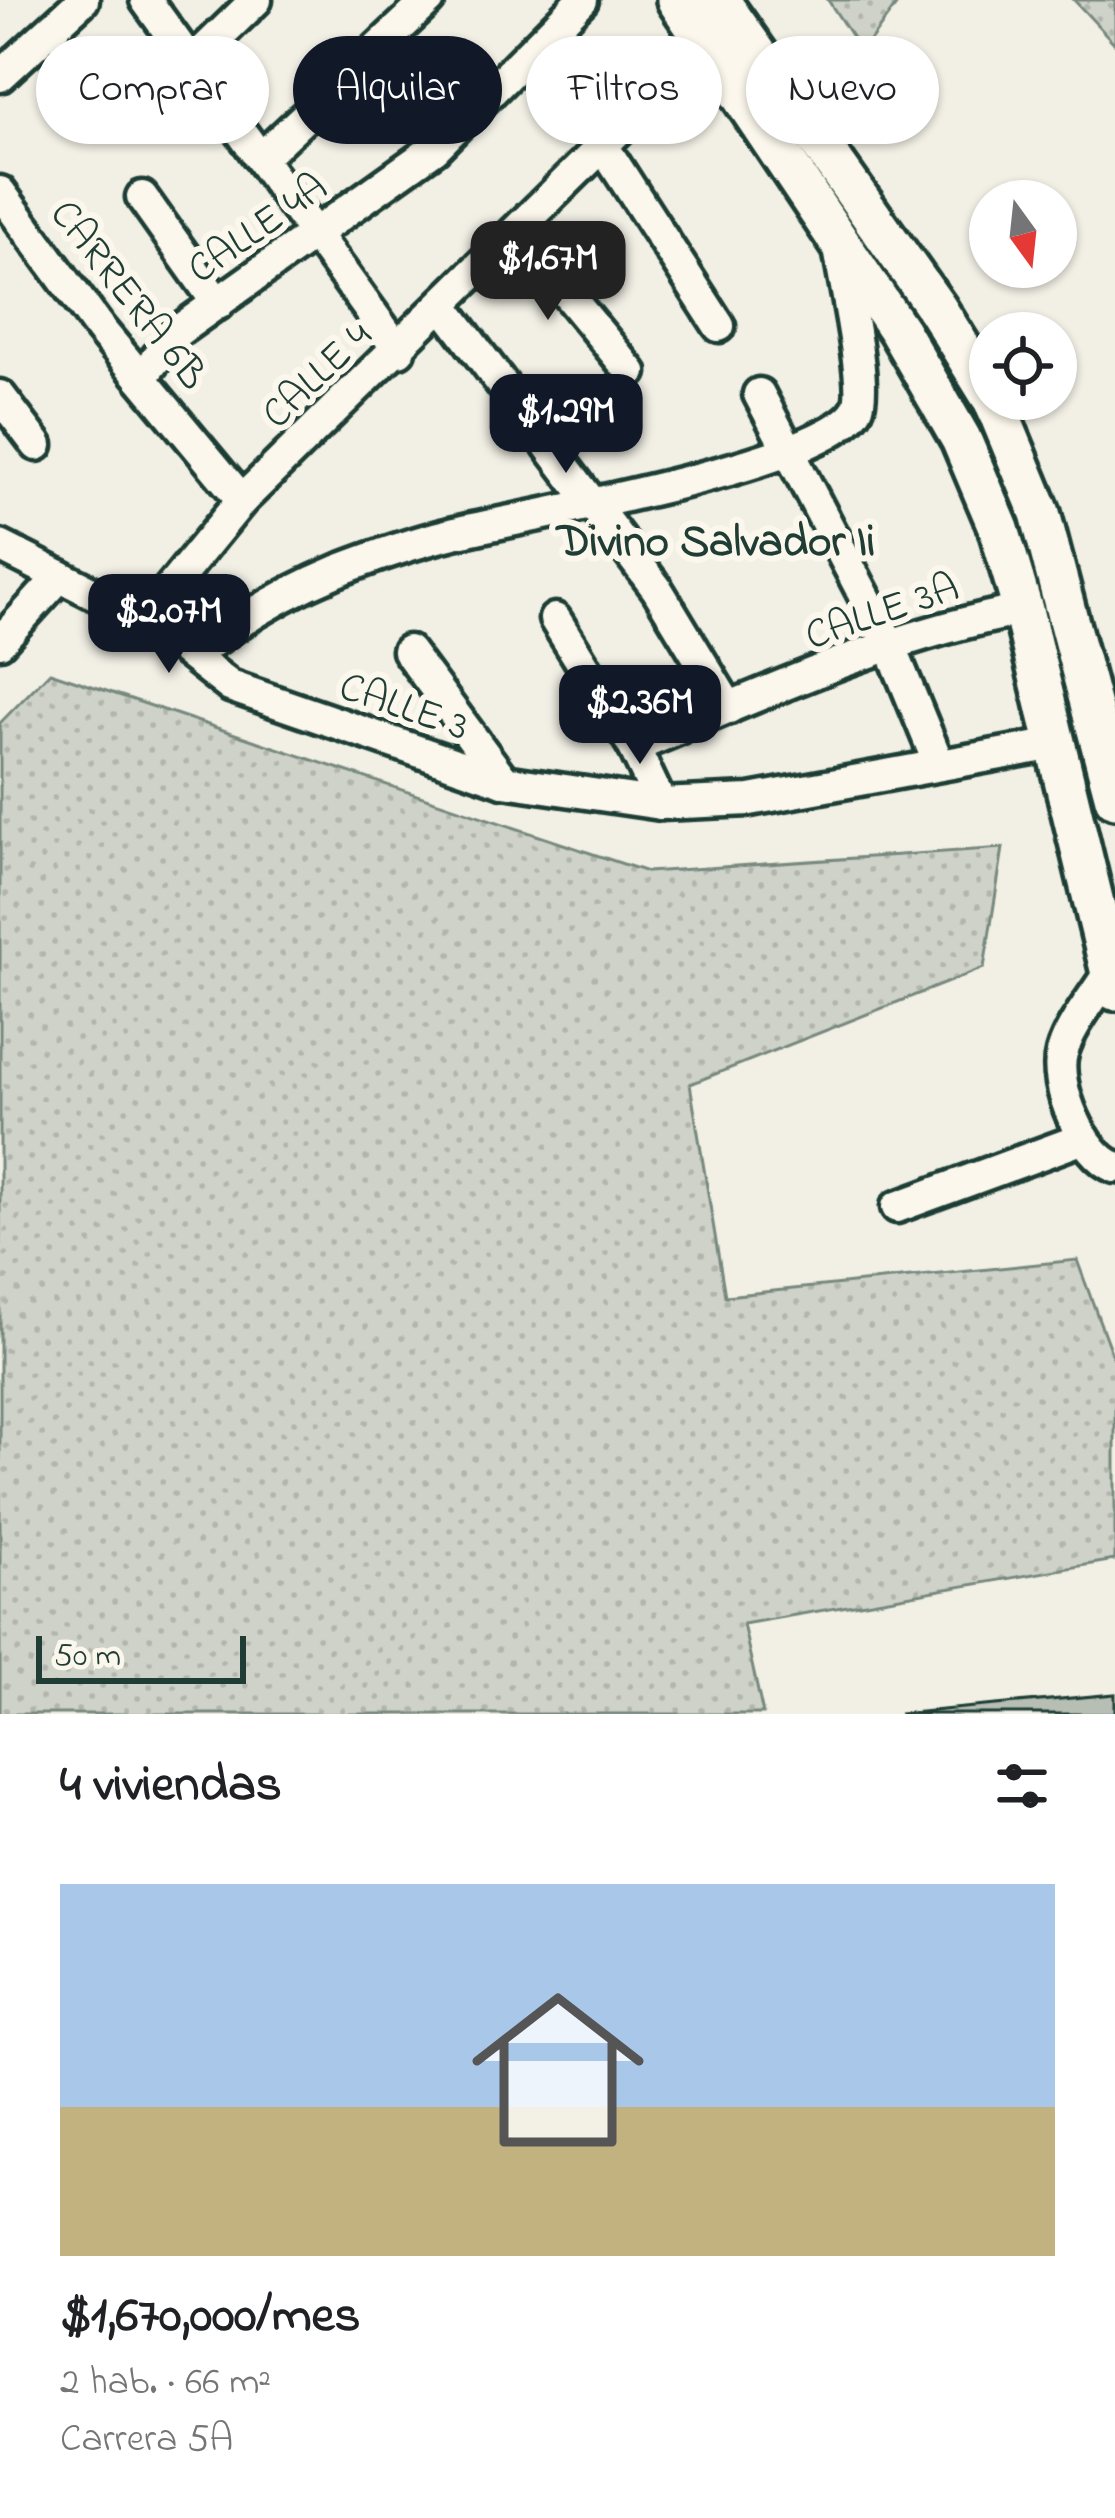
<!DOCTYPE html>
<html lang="es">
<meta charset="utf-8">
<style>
:root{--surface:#fff;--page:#f2f2f2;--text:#202124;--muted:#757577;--accent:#111827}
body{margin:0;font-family:"Indie Flower",sans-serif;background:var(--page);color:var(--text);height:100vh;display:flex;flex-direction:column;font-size:45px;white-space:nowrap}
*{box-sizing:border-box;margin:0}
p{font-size:39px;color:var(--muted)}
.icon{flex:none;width:66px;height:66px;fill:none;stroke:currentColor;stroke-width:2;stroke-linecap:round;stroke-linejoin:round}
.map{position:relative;height:1714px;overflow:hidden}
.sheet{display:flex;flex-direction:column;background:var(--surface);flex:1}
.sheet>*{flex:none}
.guide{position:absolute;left:36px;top:36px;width:1044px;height:108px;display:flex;gap:24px}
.needle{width:78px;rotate:165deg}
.tools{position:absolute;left:969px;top:180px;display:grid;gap:24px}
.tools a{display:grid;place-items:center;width:108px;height:108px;border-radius:50%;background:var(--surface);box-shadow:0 3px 9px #0004;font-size:60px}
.scale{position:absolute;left:36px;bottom:30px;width:210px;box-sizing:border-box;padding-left:12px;border:6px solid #1f3d34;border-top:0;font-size:33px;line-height:42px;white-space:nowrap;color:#1f3d34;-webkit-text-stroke:9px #fbf7ec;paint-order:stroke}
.price{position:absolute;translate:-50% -102px;padding:0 27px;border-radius:24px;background:var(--accent);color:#fff;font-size:39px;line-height:78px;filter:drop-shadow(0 3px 6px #0008)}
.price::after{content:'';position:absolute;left:50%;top:72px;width:36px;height:27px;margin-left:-18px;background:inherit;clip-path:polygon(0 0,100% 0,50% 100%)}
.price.on{background:#222;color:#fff}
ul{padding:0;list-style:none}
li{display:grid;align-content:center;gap:24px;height:636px;padding:0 60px}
li span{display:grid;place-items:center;height:372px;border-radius:0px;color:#555}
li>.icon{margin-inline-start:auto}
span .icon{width:216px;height:216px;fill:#fffc;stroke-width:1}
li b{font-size:51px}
h2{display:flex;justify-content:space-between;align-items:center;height:144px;padding:0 60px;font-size:51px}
.tag{padding:0 42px;border-radius:54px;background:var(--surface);box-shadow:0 3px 9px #0004;font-size:42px;line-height:108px}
.tag.on{background:var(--accent);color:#fff}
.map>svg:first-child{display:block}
</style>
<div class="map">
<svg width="1115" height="1714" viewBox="0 0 1115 1714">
<defs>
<pattern id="grass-dots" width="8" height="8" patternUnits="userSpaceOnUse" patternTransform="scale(3)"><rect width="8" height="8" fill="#cfd2c8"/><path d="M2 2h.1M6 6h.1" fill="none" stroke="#b1b5ac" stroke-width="1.8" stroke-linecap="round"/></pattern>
</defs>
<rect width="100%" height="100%" fill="#f2f0e5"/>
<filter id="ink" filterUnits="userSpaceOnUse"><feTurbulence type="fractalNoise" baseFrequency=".00833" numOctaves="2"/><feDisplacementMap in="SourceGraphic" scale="24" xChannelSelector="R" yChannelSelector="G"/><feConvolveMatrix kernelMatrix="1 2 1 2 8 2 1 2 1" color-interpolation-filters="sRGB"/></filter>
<g filter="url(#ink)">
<g fill="url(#grass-dots)" stroke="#77887e" stroke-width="3">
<polygon points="828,0 900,0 862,52"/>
<polygon points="1074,0 1115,0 1115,44"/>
<polygon points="50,672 647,872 1003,848 984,968 690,1084 725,1296 1077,1260 1115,1363 1115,1560 743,1624 763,1714 0,1714 0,723"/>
</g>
<polygon fill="#b7beb3" stroke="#1f3d34" stroke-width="3" points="1115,1694 1115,1714 899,1714"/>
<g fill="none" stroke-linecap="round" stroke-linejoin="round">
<g stroke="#1f3d34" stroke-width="39">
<g id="minor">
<polyline points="146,0 399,351"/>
<polyline points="189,65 256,0"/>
<polyline points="0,76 83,0"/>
<polyline points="603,146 719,326"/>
<polyline points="262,157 429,0"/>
<polyline points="0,192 100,329 242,500"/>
<polyline points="142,197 218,304"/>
<polyline points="516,232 631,372"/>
<polyline points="443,306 657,589 729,708"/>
<polyline points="141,378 178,331 435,148 582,0"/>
<polyline points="759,394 890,645 938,762"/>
<polyline points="0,396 37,445"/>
<polyline points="0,546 145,619 230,686 504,781 661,804 750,800 1055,744"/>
<polyline points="145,619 242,500 706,44"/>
<polyline points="555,619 634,747 661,804"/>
<polyline points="0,642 60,576"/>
<polyline points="408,651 504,781"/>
<path d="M196,654C240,619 284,593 337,571C373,557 413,543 450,534C520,517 827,465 857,409C869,387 843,278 839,247"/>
<path d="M634,747C761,695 888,635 1023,610"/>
<path d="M1110,971C1095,996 1070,1025 1062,1053C1053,1085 1083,1156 1115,1167"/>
<polyline points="897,1207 1084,1138"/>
</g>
</g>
<g stroke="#1f3d34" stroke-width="48">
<g id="major">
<polyline points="677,0 899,331 961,439 999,529 1023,610 1115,990"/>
<polyline points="719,0 937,309 990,395"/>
<polyline points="993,399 1040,513 1115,798"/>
</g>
</g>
<use href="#minor" stroke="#fbf7ec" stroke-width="30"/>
<use href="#major" stroke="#fbf7ec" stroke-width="39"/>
</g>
</g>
<g text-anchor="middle" stroke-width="12" stroke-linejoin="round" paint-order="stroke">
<g font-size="42" fill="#1f3d34" stroke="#fbf7ec">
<text transform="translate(256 226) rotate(-35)" y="15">CALLE 4A</text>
<text transform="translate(131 293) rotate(52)" y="15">CARRERA 6B</text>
<text transform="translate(315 373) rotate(-44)" y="15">CALLE 4</text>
<text transform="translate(881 609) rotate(-19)" y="15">CALLE 3A</text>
<text transform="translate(405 704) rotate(19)" y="15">CALLE 3</text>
</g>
<g font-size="45" font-weight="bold" fill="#1f3d34" stroke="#fbf7ec">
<text x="716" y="555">Divino Salvador Ii</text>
</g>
</g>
</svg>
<div class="tools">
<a><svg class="needle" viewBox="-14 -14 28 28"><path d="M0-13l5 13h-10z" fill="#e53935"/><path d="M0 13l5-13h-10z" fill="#757577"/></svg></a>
<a><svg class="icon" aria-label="locate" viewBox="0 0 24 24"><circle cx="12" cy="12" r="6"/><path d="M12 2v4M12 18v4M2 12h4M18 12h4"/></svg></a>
</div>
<div class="scale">50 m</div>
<b class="price on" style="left:548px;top:323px">$1.67M</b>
<b class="price" style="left:566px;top:476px">$1.29M</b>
<b class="price" style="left:169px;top:676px">$2.07M</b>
<b class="price" style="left:640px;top:767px">$2.36M</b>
<div class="guide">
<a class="tag">Comprar</a>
<a class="tag on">Alquilar</a>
<a class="tag">Filtros</a>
<a class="tag">Nuevo</a>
</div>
</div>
<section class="sheet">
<h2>4 viviendas<svg class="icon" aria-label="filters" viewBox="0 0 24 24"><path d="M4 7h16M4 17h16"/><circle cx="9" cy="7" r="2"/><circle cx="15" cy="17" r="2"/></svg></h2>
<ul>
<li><span style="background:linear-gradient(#a9c7e8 60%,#c2b280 0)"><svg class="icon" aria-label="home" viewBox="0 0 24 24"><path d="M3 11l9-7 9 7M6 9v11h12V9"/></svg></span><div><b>$1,670,000/mes</b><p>2 hab. · 66 m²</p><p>Carrera 5A</p></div></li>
</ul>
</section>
